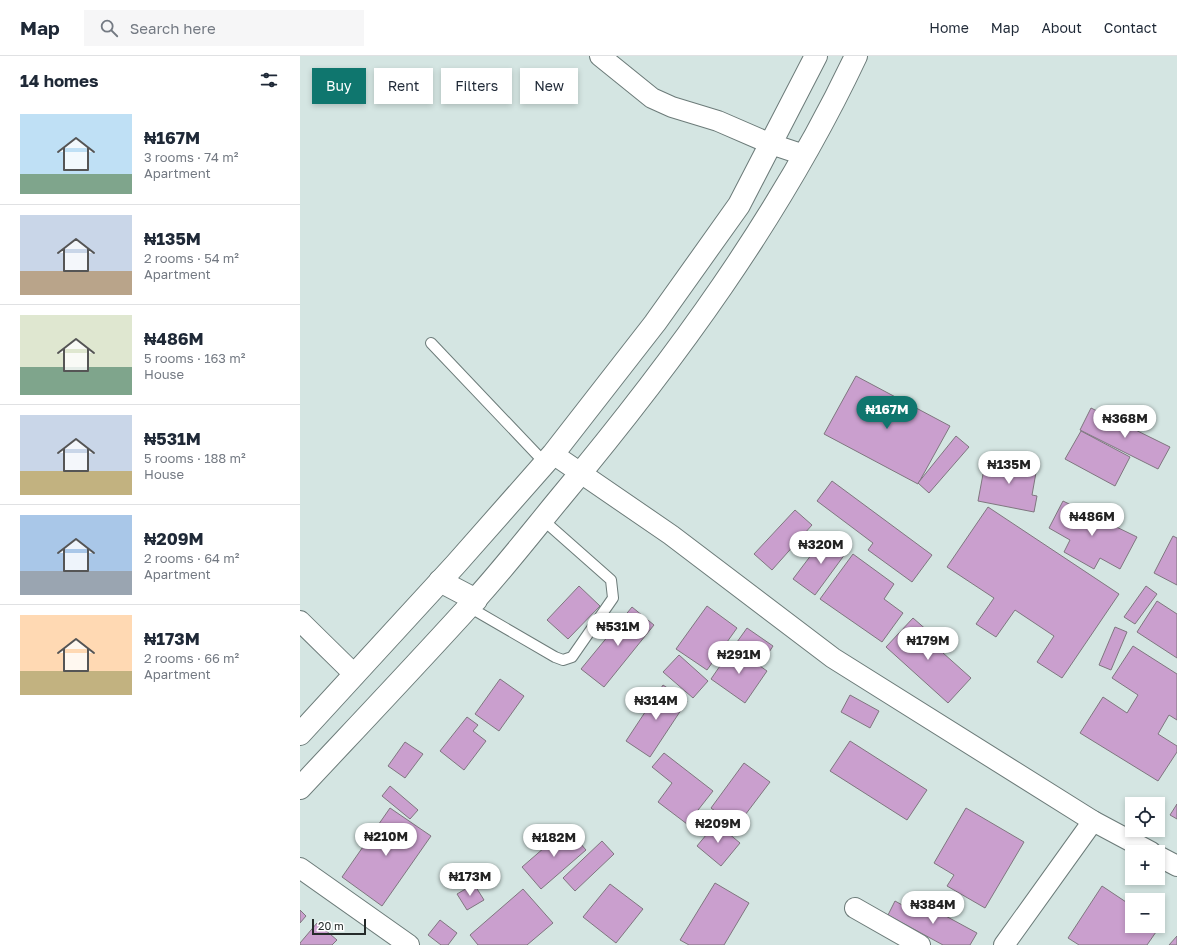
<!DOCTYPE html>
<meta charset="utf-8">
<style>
:root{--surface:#fff;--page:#f6f6f7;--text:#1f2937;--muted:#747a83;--line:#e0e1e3;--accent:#0f766e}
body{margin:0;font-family:"Golos Text",sans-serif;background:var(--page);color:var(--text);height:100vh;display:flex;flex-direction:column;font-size:15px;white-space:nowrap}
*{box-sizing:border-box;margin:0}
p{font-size:13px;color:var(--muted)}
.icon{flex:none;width:22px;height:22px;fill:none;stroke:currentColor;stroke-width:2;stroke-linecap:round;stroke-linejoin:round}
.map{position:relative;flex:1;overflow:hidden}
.side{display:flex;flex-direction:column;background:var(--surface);width:300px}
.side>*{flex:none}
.hud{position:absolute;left:12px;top:12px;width:380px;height:36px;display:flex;gap:8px}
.controls{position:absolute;left:825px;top:741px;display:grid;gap:8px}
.controls a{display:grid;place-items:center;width:40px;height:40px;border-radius:0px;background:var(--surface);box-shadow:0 2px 6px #0003;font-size:20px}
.scale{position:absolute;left:12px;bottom:10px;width:54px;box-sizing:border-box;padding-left:4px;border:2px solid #252b2a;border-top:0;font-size:11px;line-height:14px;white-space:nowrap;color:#252b2a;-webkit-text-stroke:3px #fff;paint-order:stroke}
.price{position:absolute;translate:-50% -34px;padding:0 9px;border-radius:14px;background:#fff;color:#222;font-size:13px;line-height:26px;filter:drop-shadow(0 1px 2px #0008)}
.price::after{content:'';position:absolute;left:50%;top:24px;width:12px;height:9px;margin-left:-6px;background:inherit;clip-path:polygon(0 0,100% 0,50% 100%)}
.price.current{background:var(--accent);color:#fff}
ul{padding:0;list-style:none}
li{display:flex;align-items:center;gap:12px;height:100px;padding:0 20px}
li+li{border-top:1px solid var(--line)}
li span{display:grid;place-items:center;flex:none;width:112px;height:80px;border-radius:0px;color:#555}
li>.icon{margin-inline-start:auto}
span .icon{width:48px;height:48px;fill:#fffc;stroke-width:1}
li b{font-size:17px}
h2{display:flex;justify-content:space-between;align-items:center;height:48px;padding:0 20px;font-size:17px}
.chip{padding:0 14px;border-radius:0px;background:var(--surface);box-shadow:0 2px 6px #0003;font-size:14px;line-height:36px}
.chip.current{background:var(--accent);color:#fff}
header{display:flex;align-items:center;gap:24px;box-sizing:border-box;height:56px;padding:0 20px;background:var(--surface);border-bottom:1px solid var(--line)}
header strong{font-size:19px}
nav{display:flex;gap:22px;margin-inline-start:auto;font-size:14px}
.search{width:280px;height:36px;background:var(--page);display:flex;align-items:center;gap:10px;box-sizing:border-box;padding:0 14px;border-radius:0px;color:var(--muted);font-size:15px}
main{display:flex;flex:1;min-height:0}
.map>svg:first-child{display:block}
</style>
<header>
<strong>Map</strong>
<div class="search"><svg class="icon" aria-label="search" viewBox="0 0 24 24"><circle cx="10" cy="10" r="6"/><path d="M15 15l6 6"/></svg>Search here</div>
<nav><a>Home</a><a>Map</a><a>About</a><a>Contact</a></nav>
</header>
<main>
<section class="side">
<h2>14 homes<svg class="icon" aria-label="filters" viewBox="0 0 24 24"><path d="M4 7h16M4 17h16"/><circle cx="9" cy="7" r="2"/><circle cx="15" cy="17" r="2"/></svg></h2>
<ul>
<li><span style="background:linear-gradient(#bfe0f5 75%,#7fa58c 0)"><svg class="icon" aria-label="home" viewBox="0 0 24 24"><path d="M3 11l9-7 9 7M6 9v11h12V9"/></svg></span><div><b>₦167M</b><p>3 rooms · 74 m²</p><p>Apartment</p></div></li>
<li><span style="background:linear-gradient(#c9d6e8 70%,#b9a48a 0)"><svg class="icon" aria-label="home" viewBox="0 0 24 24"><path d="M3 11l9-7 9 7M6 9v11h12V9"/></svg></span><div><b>₦135M</b><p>2 rooms · 54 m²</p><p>Apartment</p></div></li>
<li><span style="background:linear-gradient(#dfe7d0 65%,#7fa58c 0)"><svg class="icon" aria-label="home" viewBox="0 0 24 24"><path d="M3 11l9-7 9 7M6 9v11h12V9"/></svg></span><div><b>₦486M</b><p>5 rooms · 163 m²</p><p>House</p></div></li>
<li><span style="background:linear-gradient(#c9d6e8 70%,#c2b280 0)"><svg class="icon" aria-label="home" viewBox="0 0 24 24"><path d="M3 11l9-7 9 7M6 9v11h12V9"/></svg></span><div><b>₦531M</b><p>5 rooms · 188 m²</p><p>House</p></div></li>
<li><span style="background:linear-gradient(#a9c7e8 70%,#9aa5b1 0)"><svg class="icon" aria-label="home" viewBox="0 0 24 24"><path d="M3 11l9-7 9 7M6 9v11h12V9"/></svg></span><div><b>₦209M</b><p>2 rooms · 64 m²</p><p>Apartment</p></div></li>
<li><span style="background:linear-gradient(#ffd9b3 70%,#c2b280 0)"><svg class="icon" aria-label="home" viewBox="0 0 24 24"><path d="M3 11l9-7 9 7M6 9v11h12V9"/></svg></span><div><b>₦173M</b><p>2 rooms · 66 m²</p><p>Apartment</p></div></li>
</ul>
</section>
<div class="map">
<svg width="877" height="889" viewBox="0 0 877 889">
<rect width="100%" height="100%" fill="#d4e5e2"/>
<g fill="#ca9fce" stroke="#7f767f">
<polygon points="556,320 650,370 618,428 524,378"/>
<polygon points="791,352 870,391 858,413 780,374"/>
<polygon points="781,375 830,401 815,430 765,403"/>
<polygon points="656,380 669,391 629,437 618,427"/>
<polygon points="686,402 737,411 732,439 737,440 734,456 678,445"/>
<polygon points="532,425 632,499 612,526 568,494 573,487 517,445"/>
<polygon points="763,445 837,481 820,513 800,502 794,513 764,496 770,484 749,472"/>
<polygon points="688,451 819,538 762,622 737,606 754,580 715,554 696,581 676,568 694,542 647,511"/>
<polygon points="495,454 512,469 472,514 454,498"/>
<polygon points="527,478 548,494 515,539 493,523"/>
<polygon points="873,480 877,482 877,529 854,517"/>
<polygon points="553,498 594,528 584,543 603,557 582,586 520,543"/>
<polygon points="279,530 300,550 268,583 247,564"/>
<polygon points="846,530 857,538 835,568 824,561"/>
<polygon points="857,545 877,558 877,602 837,576"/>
<polygon points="407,550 437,572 407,614 376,593"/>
<polygon points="332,551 354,569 304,631 281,613"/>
<polygon points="613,562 637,583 633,588 671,622 648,647 586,591"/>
<polygon points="815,571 827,576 811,614 799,609"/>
<polygon points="447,572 473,590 464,604 437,586"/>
<polygon points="833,590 877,618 877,664 869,659 858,678 877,690 877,696 858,725 780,677 803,641 827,657 838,639 812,622"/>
<polygon points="433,591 467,615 445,647 411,623"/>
<polygon points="379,599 408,625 393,642 363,616"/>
<polygon points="200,623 224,640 199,675 175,658"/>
<polygon points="363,629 387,645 350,701 326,685"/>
<polygon points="550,639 579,655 570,672 541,656"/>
<polygon points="167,661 178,669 173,675 186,685 164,714 140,695"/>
<polygon points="550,685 627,734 607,764 530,715"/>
<polygon points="105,686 123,698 105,722 88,710"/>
<polygon points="364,697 413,735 387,768 358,746 372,727 352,711"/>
<polygon points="444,707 470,726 436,771 411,752"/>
<polygon points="90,730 118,754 110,763 82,740"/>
<polygon points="877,748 877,763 870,759"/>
<polygon points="90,752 131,780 82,850 42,821"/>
<polygon points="666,752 724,786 685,852 647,830 654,819 634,807"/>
<polygon points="416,767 440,787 421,810 397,790"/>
<polygon points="267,772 286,794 241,833 222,811"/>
<polygon points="302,785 314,798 275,835 263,822"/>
<polygon points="415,827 449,847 424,889 389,889 380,884"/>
<polygon points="174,828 184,844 167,854 157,838"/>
<polygon points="310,828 343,853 316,887 283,861"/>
<polygon points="802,830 832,850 832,870 847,870 856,876 847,889 779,889 768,882"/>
<polygon points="223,833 253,867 227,889 178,889 170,879"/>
<polygon points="595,845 613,855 618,845 677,877 670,889 643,889 588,859"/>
<polygon points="0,854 6,860 0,867"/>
<polygon points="140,864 157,877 148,889 141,889 128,879"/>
<polygon points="17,867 37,884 32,889 0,889 0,887"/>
<polygon points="877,880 877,889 869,889"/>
</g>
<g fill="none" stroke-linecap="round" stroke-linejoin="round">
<g stroke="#6c7b79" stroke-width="12">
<g id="service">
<polyline points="131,287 245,407"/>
<polyline points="169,551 255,601 263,604 272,601 313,542 311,524 242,463"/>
</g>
</g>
<g stroke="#6c7b79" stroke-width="22">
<g id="minor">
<polyline points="300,0 352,42 372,51 418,65 471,88 504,99"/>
<polyline points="253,398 371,479 533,602 793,765 851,796"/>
<polyline points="0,565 55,619"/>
<polyline points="858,800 877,810"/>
<polyline points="0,812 109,889"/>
<polyline points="555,852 620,889"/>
<polyline points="704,889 793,765"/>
</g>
</g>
<g stroke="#6c7b79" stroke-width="24">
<g id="primary">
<polyline points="140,525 176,544"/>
<polyline points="0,678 156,508 253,398 355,267 439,149 516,0"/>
<path d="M0,732C58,670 117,608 174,545C204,512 232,476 260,442C374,305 480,161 556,0"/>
</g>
</g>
<use href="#service" stroke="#fff" stroke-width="10"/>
<use href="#minor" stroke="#fff" stroke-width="20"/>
<use href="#primary" stroke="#fff" stroke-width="22"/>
</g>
</svg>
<div class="controls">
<a><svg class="icon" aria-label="locate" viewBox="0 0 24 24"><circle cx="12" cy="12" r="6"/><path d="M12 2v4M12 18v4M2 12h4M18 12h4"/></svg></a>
<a>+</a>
<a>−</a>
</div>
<div class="scale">20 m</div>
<b class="price current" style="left:587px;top:374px">₦167M</b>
<b class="price" style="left:825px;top:383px">₦368M</b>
<b class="price" style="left:709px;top:429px">₦135M</b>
<b class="price" style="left:792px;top:481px">₦486M</b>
<b class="price" style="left:521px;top:509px">₦320M</b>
<b class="price" style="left:318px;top:591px">₦531M</b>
<b class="price" style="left:628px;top:605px">₦179M</b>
<b class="price" style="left:439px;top:619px">₦291M</b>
<b class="price" style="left:356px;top:665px">₦314M</b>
<b class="price" style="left:418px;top:788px">₦209M</b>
<b class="price" style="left:86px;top:801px">₦210M</b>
<b class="price" style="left:254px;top:802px">₦182M</b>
<b class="price" style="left:170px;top:841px">₦173M</b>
<b class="price" style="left:633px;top:869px">₦384M</b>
<div class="hud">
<a class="chip current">Buy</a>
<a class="chip">Rent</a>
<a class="chip">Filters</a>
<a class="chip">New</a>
</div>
</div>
</main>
